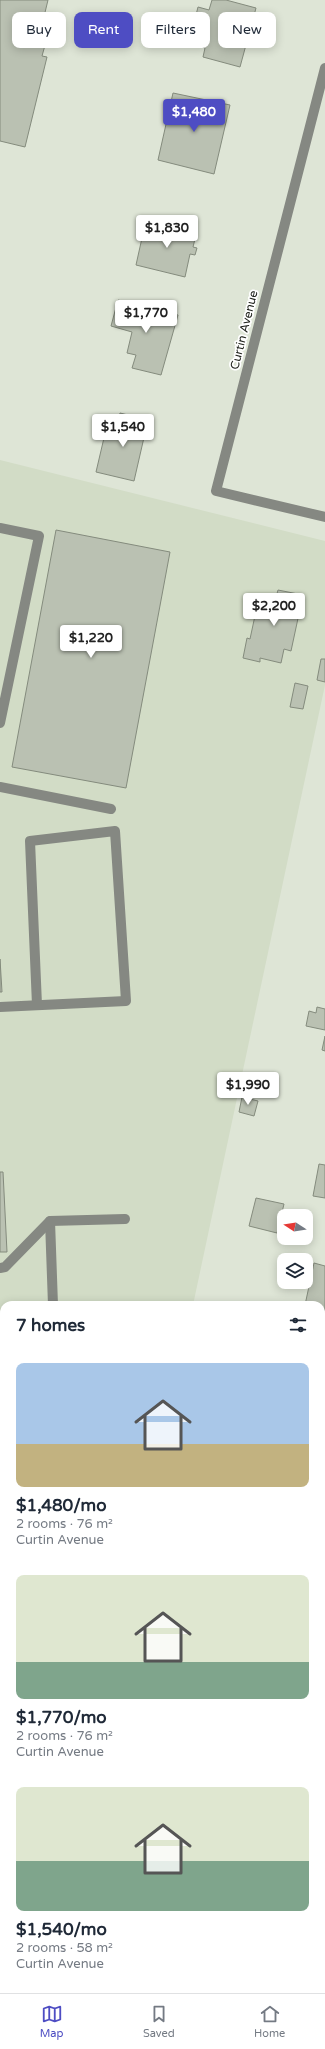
<!DOCTYPE html>
<meta charset="utf-8">
<style>
:root{--surface:#fff;--page:#f6f6f7;--text:#1f2937;--muted:#747a83;--line:#e0e1e3;--accent:#4e4dc3}
body{margin:0;font-family:"Varela Round",sans-serif;background:var(--page);color:var(--text);height:100vh;display:flex;flex-direction:column;font-size:15px;white-space:nowrap}
*{box-sizing:border-box;margin:0}
p{font-size:13px;color:var(--muted)}
.icon{flex:none;width:22px;height:22px;fill:none;stroke:currentColor;stroke-width:2;stroke-linecap:round;stroke-linejoin:round}
.map{position:relative;flex:1;overflow:hidden}
.side{position:absolute;left:0px;top:1301px;width:325px;height:692px;display:flex;flex-direction:column;background:var(--surface);border-radius:12px 12px 0 0;box-shadow:0 2px 10px #0003}
.side>*{flex:none}
.banner{position:absolute;left:12px;top:12px;width:301px;height:36px;display:flex;gap:8px}
.needle{width:26px;rotate:282deg}
.controls{position:absolute;left:277px;top:1209px;display:grid;gap:8px}
.controls a{display:grid;place-items:center;width:36px;height:36px;border-radius:8px;background:var(--surface);box-shadow:0 2px 10px #0003;font-size:20px}
.price{position:absolute;translate:-50% -34px;padding:0 9px;border-radius:4px;background:#fff;color:#222;font-size:13px;line-height:26px;filter:drop-shadow(0 1px 2px #0008)}
.price::after{content:'';position:absolute;left:50%;top:24px;width:12px;height:9px;margin-left:-6px;background:inherit;clip-path:polygon(0 0,100% 0,50% 100%)}
.price.on{background:var(--accent);color:#fff}
ul{padding:0;list-style:none}
li{display:grid;align-content:center;gap:8px;height:212px;padding:0 16px}
li span{display:grid;place-items:center;height:124px;border-radius:8px;color:#555}
li>.icon{margin-inline-start:auto}
span .icon{width:72px;height:72px;fill:#fffc;stroke-width:1}
li b{font-size:17px}
h2{display:flex;justify-content:space-between;align-items:center;height:48px;padding:0 16px;font-size:17px}
.pill{padding:0 14px;border-radius:8px;background:var(--surface);box-shadow:0 2px 10px #0003;font-size:14px;line-height:36px}
.pill.on{background:var(--accent);color:#fff}
.dock{display:flex;justify-content:space-around;align-items:center;height:56px;border-top:1px solid var(--line);background:var(--surface);font-size:11px;color:var(--muted)}
.dock a{display:grid;justify-items:center;gap:2px}
.dock .on{color:var(--accent)}
.map>svg:first-child{display:block}
</style>
<div class="map">
<svg width="325" height="1993" viewBox="0 0 325 1993">
<rect width="100%" height="100%" fill="#dee5d6"/>
<g fill="#d2dcc6">
<polygon points="0,460 325,541 325,685 193,1305 4,1305 4,1989 281,1989 280,1993 0,1993"/>
<polygon points="321,1455 325,1456 325,1793 321,1811"/>
</g>
<g fill="#bac1b2" stroke="#848b7d">
<polygon points="0,0 48,0 41,29 49,31 42,56 47,57 25,147 0,141"/>
<polygon points="212,0 226,0 256,8 240,67 203,57 205,48 189,43 198,7 209,10"/>
<polygon points="173,93 230,105 214,174 158,160"/>
<polygon points="159,222 197,231 193,247 197,248 195,255 190,254 185,277 136,265 144,229 157,233"/>
<polygon points="118,300 178,315 161,375 132,368 136,355 127,353 132,332 111,326"/>
<polygon points="120,413 148,420 134,481 96,472 107,425 117,427"/>
<polygon points="56,530 170,552 126,788 12,767"/>
<polygon points="278,590 303,595 291,651 284,649 281,663 260,658 260,662 243,658 247,638 250,639 259,597 275,601"/>
<polygon points="321,659 325,659 325,682 317,680"/>
<polygon points="295,683 308,686 303,709 290,707"/>
<polygon points="0,959 2,992 0,992"/>
<polygon points="317,1007 325,1009 325,1030 306,1026 309,1011 316,1013"/>
<polygon points="325,1036 325,1051 322,1050"/>
<polygon points="242,1097 258,1101 254,1116 239,1112"/>
<polygon points="319,1164 325,1165 325,1198 313,1196"/>
<polygon points="0,1172 3,1172 7,1252 0,1252"/>
<polygon points="256,1198 284,1204 277,1233 249,1226"/>
<polygon points="314,1263 325,1266 325,1331 321,1330 321,1305 305,1305"/>
<polygon points="321,1384 325,1385 325,1428 323,1428 321,1436"/>
<polygon points="0,1508 4,1508 4,1614 0,1615"/>
<rect x="0" y="1732" width="4" height="82"/>
<polygon points="0,1962 4,1962 4,1989 26,1989 26,1993 0,1993"/>
</g>
<g fill="none" stroke-linecap="round" stroke-linejoin="round">
<g stroke="#858882" stroke-width="10">
<polyline points="325,68 216,491 325,517"/>
<polyline points="0,528 39,536 0,723"/>
<polyline points="0,787 111,809"/>
<polyline points="0,1007 126,1001 115,831 30,841 37,1005"/>
<polyline points="50,1221 53,1305"/>
<polyline points="0,1268 5,1267 50,1221 125,1219"/>
<polyline points="0,1494 4,1493"/>
<polyline points="0,1697 4,1697"/>
</g>
</g>
<g text-anchor="middle" stroke-width="3.5" stroke-linejoin="round" paint-order="stroke">
<g font-size="12" fill="#22251f" stroke="#fff">
<text transform="translate(244 330) rotate(-76)" y="4">Curtin Avenue</text>
</g>
</g>
</svg>
<div class="controls">
<a><svg class="needle" viewBox="-14 -14 28 28"><path d="M0-13l5 13h-10z" fill="#e53935"/><path d="M0 13l5-13h-10z" fill="#747a83"/></svg></a>
<a><svg class="icon" aria-label="layers" viewBox="0 0 24 24"><path d="M12 4l9 5-9 5-9-5zM3 14l9 5 9-5"/></svg></a>
</div>
<b class="price on" style="left:194px;top:133px">$1,480</b>
<b class="price" style="left:167px;top:249px">$1,830</b>
<b class="price" style="left:146px;top:334px">$1,770</b>
<b class="price" style="left:123px;top:448px">$1,540</b>
<b class="price" style="left:274px;top:627px">$2,200</b>
<b class="price" style="left:91px;top:659px">$1,220</b>
<b class="price" style="left:248px;top:1106px">$1,990</b>
<div class="banner">
<a class="pill">Buy</a>
<a class="pill on">Rent</a>
<a class="pill">Filters</a>
<a class="pill">New</a>
</div>
<section class="side">
<h2>7 homes<svg class="icon" aria-label="filters" viewBox="0 0 24 24"><path d="M4 7h16M4 17h16"/><circle cx="9" cy="7" r="2"/><circle cx="15" cy="17" r="2"/></svg></h2>
<ul>
<li><span style="background:linear-gradient(#a9c7e8 65%,#c2b280 0)"><svg class="icon" aria-label="home" viewBox="0 0 24 24"><path d="M3 11l9-7 9 7M6 9v11h12V9"/></svg></span><div><b>$1,480/mo</b><p>2 rooms · 76 m²</p><p>Curtin Avenue</p></div></li>
<li><span style="background:linear-gradient(#dfe7d0 70%,#7fa58c 0)"><svg class="icon" aria-label="home" viewBox="0 0 24 24"><path d="M3 11l9-7 9 7M6 9v11h12V9"/></svg></span><div><b>$1,770/mo</b><p>2 rooms · 76 m²</p><p>Curtin Avenue</p></div></li>
<li><span style="background:linear-gradient(#dfe7d0 60%,#7fa58c 0)"><svg class="icon" aria-label="home" viewBox="0 0 24 24"><path d="M3 11l9-7 9 7M6 9v11h12V9"/></svg></span><div><b>$1,540/mo</b><p>2 rooms · 58 m²</p><p>Curtin Avenue</p></div></li>
</ul>
</section>
</div>
<nav class="dock">
<a class="on"><svg class="icon" aria-label="map" viewBox="0 0 24 24"><path d="M3 6l6-2 6 2 6-2v14l-6 2-6-2-6 2zM9 4v14M15 6v14"/></svg>Map</a>
<a><svg class="icon" aria-label="saved" viewBox="0 0 24 24"><path d="M7 4h10v16l-5-4-5 4z"/></svg>Saved</a>
<a><svg class="icon" aria-label="home" viewBox="0 0 24 24"><path d="M3 11l9-7 9 7M6 9v11h12V9"/></svg>Home</a>
</nav>
